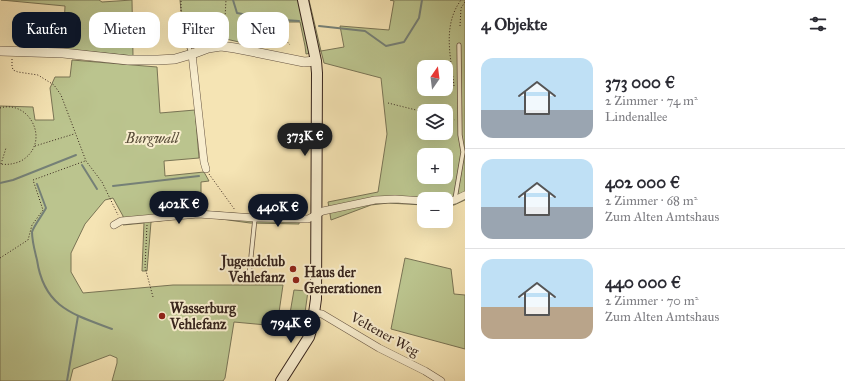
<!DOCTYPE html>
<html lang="de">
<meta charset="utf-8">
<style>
:root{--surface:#fff;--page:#f7f7f7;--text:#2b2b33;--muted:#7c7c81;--line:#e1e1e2;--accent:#111827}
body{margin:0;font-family:"IM FELL Great Primer",serif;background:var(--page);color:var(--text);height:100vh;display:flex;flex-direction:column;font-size:15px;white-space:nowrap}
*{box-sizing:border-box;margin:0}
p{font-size:13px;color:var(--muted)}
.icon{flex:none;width:22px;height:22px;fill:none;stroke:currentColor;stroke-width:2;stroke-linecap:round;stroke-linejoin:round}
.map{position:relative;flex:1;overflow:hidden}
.drawer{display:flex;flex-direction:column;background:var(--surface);width:380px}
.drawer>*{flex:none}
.top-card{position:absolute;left:12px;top:12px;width:380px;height:36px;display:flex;gap:8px}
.needle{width:26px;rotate:14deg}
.tools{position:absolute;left:417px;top:60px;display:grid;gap:8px}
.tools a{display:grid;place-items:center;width:36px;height:36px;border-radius:8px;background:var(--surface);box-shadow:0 4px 16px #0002;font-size:20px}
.price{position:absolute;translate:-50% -34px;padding:0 9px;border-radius:14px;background:var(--accent);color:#fff;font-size:13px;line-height:26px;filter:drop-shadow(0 1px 2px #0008)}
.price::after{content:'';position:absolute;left:50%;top:24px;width:12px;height:9px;margin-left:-6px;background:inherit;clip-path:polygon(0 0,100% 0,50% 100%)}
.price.active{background:#222;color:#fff}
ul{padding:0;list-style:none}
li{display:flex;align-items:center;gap:12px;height:100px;padding:0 16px}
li+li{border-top:1px solid var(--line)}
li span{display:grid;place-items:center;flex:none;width:112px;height:80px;border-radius:12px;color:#555}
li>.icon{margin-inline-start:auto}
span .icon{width:48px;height:48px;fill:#fffc;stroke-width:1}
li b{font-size:17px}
h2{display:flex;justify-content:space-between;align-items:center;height:48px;padding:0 16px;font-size:17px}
.chip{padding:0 14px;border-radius:12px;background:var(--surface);box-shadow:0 4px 16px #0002;font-size:14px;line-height:36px}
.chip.active{background:var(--accent);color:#fff}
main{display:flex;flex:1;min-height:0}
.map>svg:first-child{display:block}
</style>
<main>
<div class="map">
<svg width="465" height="381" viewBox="0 0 465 381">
<rect width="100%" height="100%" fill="#f5e4b4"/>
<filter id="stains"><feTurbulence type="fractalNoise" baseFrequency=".005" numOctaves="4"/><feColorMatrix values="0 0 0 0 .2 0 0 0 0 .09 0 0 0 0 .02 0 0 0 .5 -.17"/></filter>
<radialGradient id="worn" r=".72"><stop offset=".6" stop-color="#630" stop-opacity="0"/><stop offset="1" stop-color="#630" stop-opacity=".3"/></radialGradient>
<g fill="#bbc48e" stroke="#797455" fill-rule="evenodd">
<polygon points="1,0 99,0 102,2 132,0 133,56 63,49 65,6"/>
<path d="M180,0H309L321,51L344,47L340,26L389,30L394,1L390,0H465V200L454,205L446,206V199H424V205L388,203L371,205L331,220L328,202L378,192L387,134L381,78L324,63L321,51L306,54L305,46L300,22H250L248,44L217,37L184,41ZM424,67H446V89H424ZM424,111H446V133H424ZM424,155H446V177H424Z"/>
<polygon points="72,60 157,67 160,113 195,110 199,158 164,161 165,176 204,172 209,181 201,182 201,194 176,196 177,212 190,210 272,216 300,214 299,224 250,223 199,216 151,222 147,271 142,271 144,223 123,225 123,216 113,198 105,200 85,224 71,253 71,272 83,293 173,285 283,285 277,326 234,322 225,378 223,381 112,381 117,363 117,358 110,355 73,369 70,381 0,381 0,106 33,107 35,120 54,120 50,88 55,77 70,77"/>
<polygon points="405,258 451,269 454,294 465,295 465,349 391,329"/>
<polygon points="294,290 308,291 303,327 288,325"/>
</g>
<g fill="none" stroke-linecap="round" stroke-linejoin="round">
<g stroke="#758077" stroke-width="2">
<polyline points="233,0 237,13 269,19 299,21"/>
<polyline points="319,26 365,31 386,46 404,42 419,18 422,0"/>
<polyline points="82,165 97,189"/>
<polyline points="0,183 13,180 76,155"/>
<path d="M37,184L46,208C43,214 33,227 32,232C32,241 35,252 37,260C44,307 72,314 112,329"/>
<polyline points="113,186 199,176"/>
<polyline points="67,381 78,316"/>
</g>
<g stroke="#665442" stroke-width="5">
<g id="service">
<polyline points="181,25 191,53"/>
<polyline points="455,199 463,152 460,135 459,45"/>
<polyline points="249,276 255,218"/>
</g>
</g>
<g stroke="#665442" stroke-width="8">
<g id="minor">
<polyline points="192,54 204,162 206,169"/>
<polyline points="446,202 455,200 465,195"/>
<polyline points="114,225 121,221 198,214 255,218 308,219 323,211 375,200 395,199 424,201"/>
<polyline points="315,313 322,314 379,348 425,371 441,381"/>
</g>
</g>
<g stroke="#665442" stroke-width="10">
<polyline id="tertiary" points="0,51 63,53 128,60 158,60 175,59 192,54 208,48 221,46 235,48 304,62 316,61"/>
</g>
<g stroke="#37241c" stroke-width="12">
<polyline id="secondary" points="281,381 309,337 312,327 316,299 317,73 316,61 303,0"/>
</g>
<g stroke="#37241c" stroke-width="1" stroke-dasharray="1 2" stroke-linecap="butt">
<polyline points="208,18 208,41"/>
<polyline points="181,20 181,0"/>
<polyline points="460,26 461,8 465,2"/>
<polyline points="278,31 290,45"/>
<polyline points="222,38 225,18 226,0"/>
<polyline points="12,59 12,66 13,70 18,72 38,75 54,85 61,95 86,161 102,182 118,215"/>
<path d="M454,86C451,57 442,26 461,0"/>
<polyline points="388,103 424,112"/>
<path d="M0,108C30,99 52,143 21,161C14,164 8,165 0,164"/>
<polyline points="446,118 455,120"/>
<polyline points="35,146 74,134"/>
<polyline points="1,164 6,148"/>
<polyline points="209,174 235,210"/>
<polyline points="147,225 145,267 153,297"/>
<polyline points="0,258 28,240 32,225 43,210 33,180 85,161"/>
</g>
<use href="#service" stroke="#f8edce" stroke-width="3.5"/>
<use href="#minor" stroke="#f8edce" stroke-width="7"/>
<use href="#tertiary" stroke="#f8edce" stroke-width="9"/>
<use href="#secondary" stroke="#f8edce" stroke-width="10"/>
</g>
<g fill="#8f2418" stroke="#f8edce" stroke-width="1.5">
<circle cx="293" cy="269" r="4"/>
<circle cx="296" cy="280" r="4"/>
<circle cx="162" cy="316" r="4"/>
</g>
<g text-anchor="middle" stroke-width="4" stroke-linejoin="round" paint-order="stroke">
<g font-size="14" font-style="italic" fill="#584c38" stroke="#f8edce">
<text x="152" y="143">Burgwall</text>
</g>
<g font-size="14" font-weight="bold" fill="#37241c" stroke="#f8edce" text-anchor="start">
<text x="285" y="266" text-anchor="end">Jugendclub<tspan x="285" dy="16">Vehlefanz</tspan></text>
<text x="304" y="277">Haus der<tspan x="304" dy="16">Generationen</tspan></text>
<text x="170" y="313">Wasserburg<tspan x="170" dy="16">Vehlefanz</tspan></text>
</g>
<g font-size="14" fill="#37241c" stroke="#f8edce">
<text transform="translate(385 334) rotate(29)" y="5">Veltener Weg</text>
</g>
</g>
<rect width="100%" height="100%" filter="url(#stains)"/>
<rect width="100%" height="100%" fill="url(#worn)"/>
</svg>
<div class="tools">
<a><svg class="needle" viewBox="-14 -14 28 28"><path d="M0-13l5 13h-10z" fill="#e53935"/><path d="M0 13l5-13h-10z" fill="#7c7c81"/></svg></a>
<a><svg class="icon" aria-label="layers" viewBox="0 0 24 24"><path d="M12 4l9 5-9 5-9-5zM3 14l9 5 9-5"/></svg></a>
<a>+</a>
<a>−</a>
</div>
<b class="price active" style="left:305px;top:157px">373K €</b>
<b class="price" style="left:179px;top:225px">402K €</b>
<b class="price" style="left:278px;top:228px">440K €</b>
<b class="price" style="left:291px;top:344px">794K €</b>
<div class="top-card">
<a class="chip active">Kaufen</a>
<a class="chip">Mieten</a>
<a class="chip">Filter</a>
<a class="chip">Neu</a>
</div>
</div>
<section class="drawer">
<h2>4 Objekte<svg class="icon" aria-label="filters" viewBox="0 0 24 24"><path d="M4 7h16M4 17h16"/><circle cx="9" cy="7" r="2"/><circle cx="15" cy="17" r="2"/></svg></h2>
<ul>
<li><span style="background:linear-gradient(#bfe0f5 65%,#9aa5b1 0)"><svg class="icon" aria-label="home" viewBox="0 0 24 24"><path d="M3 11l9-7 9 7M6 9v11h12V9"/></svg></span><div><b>373 000 €</b><p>2 Zimmer · 74 m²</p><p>Lindenallee</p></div></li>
<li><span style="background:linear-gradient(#bfe0f5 60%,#9aa5b1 0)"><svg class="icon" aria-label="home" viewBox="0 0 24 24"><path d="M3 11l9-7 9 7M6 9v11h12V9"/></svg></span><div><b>402 000 €</b><p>2 Zimmer · 68 m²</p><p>Zum Alten Amtshaus</p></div></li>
<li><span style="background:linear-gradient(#bfe0f5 60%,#b9a48a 0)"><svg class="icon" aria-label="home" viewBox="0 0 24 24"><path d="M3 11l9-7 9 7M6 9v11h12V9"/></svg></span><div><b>440 000 €</b><p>2 Zimmer · 70 m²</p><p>Zum Alten Amtshaus</p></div></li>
</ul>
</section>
</main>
